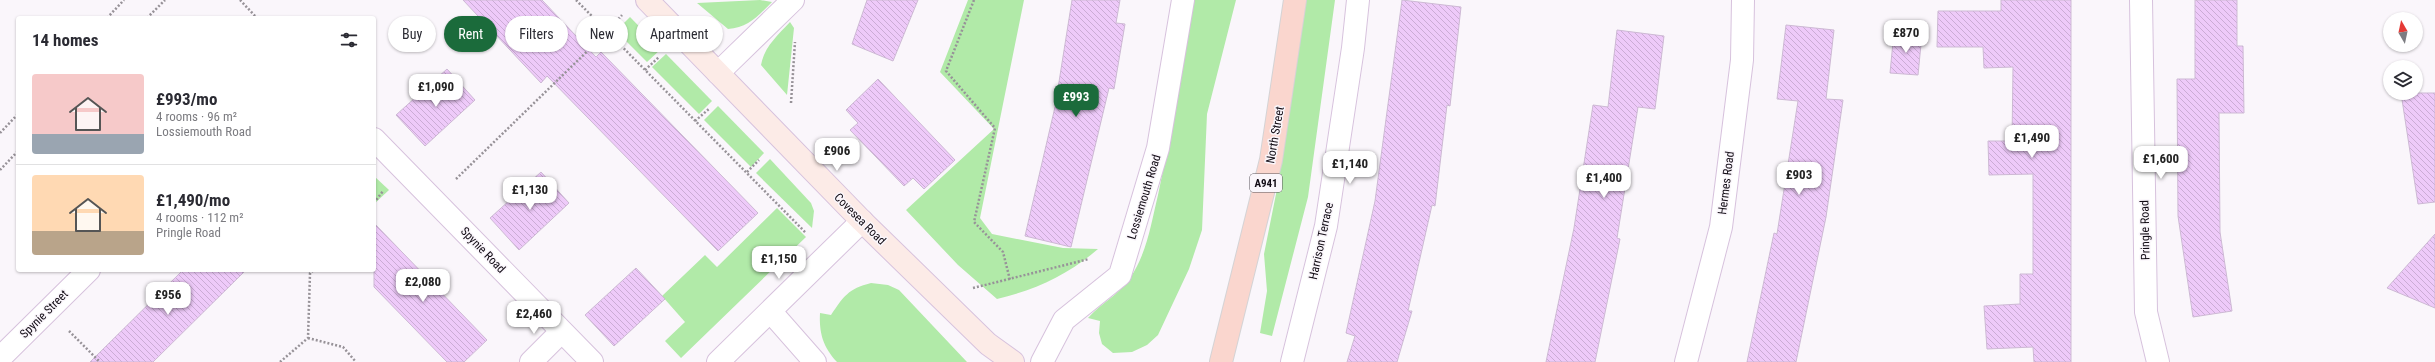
<!DOCTYPE html>
<meta charset="utf-8">
<style>
:root{--surface:#fff;--page:#f2f2f3;--text:#2b2b33;--muted:#7c7c81;--line:#e1e1e2;--accent:#1b6b3b}
body{margin:0;font-family:"Roboto Condensed",sans-serif;background:var(--page);color:var(--text);height:100vh;display:flex;flex-direction:column;font-size:15px;white-space:nowrap}
*{box-sizing:border-box;margin:0}
p{font-size:13px;color:var(--muted)}
.icon{flex:none;width:22px;height:22px;fill:none;stroke:currentColor;stroke-width:2;stroke-linecap:round;stroke-linejoin:round}
.map{position:relative;flex:1;overflow:hidden}
.details{position:absolute;left:16px;top:16px;width:360px;height:256px;display:flex;flex-direction:column;background:var(--surface);border-radius:4px;box-shadow:0 1px 3px #0004}
.details>*{flex:none}
.guide{position:absolute;left:388px;top:16px;width:380px;height:36px;display:flex;gap:8px}
.needle{width:26px;rotate:351deg}
.tools{position:absolute;left:2383px;top:12px;display:grid;gap:8px}
.tools a{display:grid;place-items:center;width:40px;height:40px;border-radius:50%;background:var(--surface);box-shadow:0 1px 3px #0004;font-size:20px}
.price{position:absolute;translate:-50% -34px;padding:0 9px;border-radius:8px;background:#fff;color:#222;font-size:13px;line-height:26px;filter:drop-shadow(0 1px 2px #0008)}
.price::after{content:'';position:absolute;left:50%;top:24px;width:12px;height:9px;margin-left:-6px;background:inherit;clip-path:polygon(0 0,100% 0,50% 100%)}
.price.on{background:var(--accent);color:#fff}
ul{padding:0;list-style:none}
li{display:flex;align-items:center;gap:12px;height:100px;padding:0 16px}
li+li{border-top:1px solid var(--line)}
li span{display:grid;place-items:center;flex:none;width:112px;height:80px;border-radius:4px;color:#555}
li>.icon{margin-inline-start:auto}
span .icon{width:48px;height:48px;fill:#fffc;stroke-width:1}
li b{font-size:17px}
h2{display:flex;justify-content:space-between;align-items:center;height:48px;padding:0 16px;font-size:17px}
.tag{padding:0 14px;border-radius:18px;background:var(--surface);box-shadow:0 1px 3px #0004;font-size:14px;line-height:36px}
.tag.on{background:var(--accent);color:#fff}
.map>svg:first-child{display:block}
</style>
<div class="map">
<svg width="2435" height="362" viewBox="0 0 2435 362">
<defs>
<pattern id="building-back-hatch" width="6" height="6" patternUnits="userSpaceOnUse"><rect width="6" height="6" fill="#eecaf9"/><path d="M-1 5l2 2M0 0l6 6M5-1l2 2" fill="none" stroke="#cbacd5"/></pattern>
</defs>
<rect width="100%" height="100%" fill="#faf6fb"/>
<g fill="#b1eaa8">
<path d="M760,0L772,2C758,16 748,28 728,29L697,3Z"/>
<path d="M968,0H1024L980,218L992,234L1063,248L1098,249C1068,275 1035,290 997,299L958,265L906,210L994,129L940,72Z"/>
<path d="M1194,0H1236L1207,114L1202,230L1189,269L1158,335L1147,345L1132,352L1113,353L1102,344L1099,333L1100,321L1088,318C1101,303 1119,295 1130,278C1147,253 1151,224 1158,195C1172,130 1183,65 1194,0Z"/>
<polygon points="1298,0 1335,0 1308,197 1272,336 1260,333 1267,291 1264,254 1277,189 1300,34"/>
<polygon points="630,17 661,49 647,62 616,31"/>
<path d="M790,22L794,28L787,95L761,65C764,47 778,35 790,22Z"/>
<polygon points="666,54 712,101 699,114 652,67"/>
<polygon points="718,106 764,153 751,167 704,120"/>
<polygon points="770,159 811,203 814,211 812,228 756,173"/>
<polygon points="374,176 389,190 374,204"/>
<polygon points="777,208 806,237 681,358 665,341 685,322 662,296 705,255 717,267"/>
<path d="M871,283L888,285L899,290L967,362H837C823,347 819,333 820,313L831,315C844,296 848,289 871,283Z"/>
</g>
<g fill="url(#building-back-hatch)" stroke="#cdb9d4">
<polygon points="463,0 542,0 596,57 601,52 758,213 718,251 547,76 541,83"/>
<polygon points="867,0 918,0 893,61 852,44"/>
<polygon points="1072,0 1120,0 1116,23 1125,24 1114,89 1109,88 1071,247 1025,236 1055,107"/>
<polygon points="1402,0 1461,7 1450,106 1447,105 1435,206 1432,205 1408,311 1412,311 1397,362 1347,362 1355,336 1346,333 1375,201"/>
<polygon points="2001,0 2071,0 2071,362 2034,362 2033,347 1987,349 1984,306 2020,304 2020,274 2033,274 2033,174 1989,175 1988,141 2012,141 2013,67 1984,68 1983,47 1937,47 1938,11 2001,11"/>
<polygon points="2195,0 2237,0 2237,46 2243,46 2244,113 2219,113 2220,232 2232,311 2193,317 2178,216 2177,79 2195,79"/>
<polygon points="1786,25 1834,30 1826,99 1843,100 1826,217 1796,362 1747,362 1774,233 1777,234 1798,101 1777,99"/>
<polygon points="1617,30 1664,36 1655,109 1638,107 1617,238 1620,239 1595,362 1546,362 1574,228 1593,105 1608,107"/>
<polygon points="1894,32 1922,34 1918,75 1890,73"/>
<polygon points="447,69 475,100 425,146 396,115"/>
<polygon points="878,79 955,160 924,189 913,178 904,186 850,130 858,123 846,110"/>
<polygon points="2401,93 2435,93 2435,202 2418,204"/>
<polygon points="541,172 569,203 519,250 490,218"/>
<polygon points="374,223 487,340 464,362 447,362 374,287"/>
<polygon points="2435,234 2435,308 2387,288"/>
<polygon points="636,268 665,299 614,346 585,315"/>
<polygon points="183,270 246,270 153,362 90,362"/>
</g>
<g fill="none" stroke-linecap="round" stroke-linejoin="round">
<g stroke="#d7c2dd" stroke-width="24">
<g id="street">
<polyline points="2141,0 2146,312 2158,362"/>
<polyline points="718,73 793,0"/>
<polyline points="374,139 592,362"/>
<polyline points="771,312 815,362"/>
<polyline points="0,358 89,270"/>
<polyline points="531,362 561,332"/>
<polyline points="718,362 862,221"/>
<polyline points="1042,362 1064,320 1120,275 1158,148 1183,0"/>
<polyline points="1292,362 1326,226 1353,48 1358,0"/>
<polyline points="1686,362 1721,227 1742,60 1743,0"/>
</g>
</g>
<g stroke="#d7c2dd" stroke-width="24">
<polyline id="secondary" points="647,0 862,221 988,344 1013,362"/>
</g>
<g stroke="#d4d3d5" stroke-width="24">
<polyline id="primary" points="1221,362 1271,160 1295,0"/>
</g>
<g stroke="#979298" stroke-width="2.5" stroke-dasharray="2 2" stroke-linecap="butt">
<polyline points="240,0 257,18"/>
<polyline points="576,0 806,233"/>
<polyline points="974,0 946,71 995,128 974,222 1003,252 1010,280"/>
<polyline points="107,18 124,0"/>
<polyline points="147,18 165,0"/>
<polyline points="645,70 659,57"/>
<polyline points="791,103 795,42"/>
<polyline points="695,121 710,108"/>
<polyline points="0,133 18,114"/>
<polyline points="0,170 18,151"/>
<polyline points="747,172 759,160"/>
<polyline points="456,179 607,32 622,15"/>
<polyline points="374,203 383,191"/>
<polyline points="973,288 1089,259"/>
<polyline points="69,331 100,362"/>
<polyline points="308,338 343,347 356,362"/>
<polyline points="280,362 308,338 310,273 314,270"/>
</g>
<use href="#street" stroke="#fff" stroke-width="22"/>
<use href="#secondary" stroke="#fcebe7" stroke-width="22"/>
<use href="#primary" stroke="#fad6ce" stroke-width="22"/>
</g>
<g text-anchor="middle" stroke-width="3" stroke-linejoin="round" paint-order="stroke">
<rect fill="#faf6fb" stroke="#575259" stroke-width="1" x="1250" y="174" width="32" height="18" rx="3"/>
<g font-size="11" font-weight="bold" fill="#110b14">
<text x="1266" y="187">A941</text>
</g>
<g font-size="12" fill="#110b14" stroke="#faf6fb">
<text transform="translate(1275 135) rotate(-80)" y="4">North Street</text>
<text transform="translate(1726 183) rotate(-83)" y="4">Hermes Road</text>
<text transform="translate(1144 197) rotate(-73)" y="4">Lossiemouth Road</text>
<text transform="translate(860 219) rotate(45)" y="4">Covesea Road</text>
<text transform="translate(2145 230) rotate(-91)" y="4">Pringle Road</text>
<text transform="translate(1321 241) rotate(-78)" y="4">Harrison Terrace</text>
<text transform="translate(483 250) rotate(46)" y="4">Spynie Road</text>
<text transform="translate(44 314) rotate(-45)" y="4">Spynie Street</text>
</g>
</g>
</svg>
<div class="tools">
<a><svg class="needle" viewBox="-14 -14 28 28"><path d="M0-13l5 13h-10z" fill="#e53935"/><path d="M0 13l5-13h-10z" fill="#7c7c81"/></svg></a>
<a><svg class="icon" aria-label="layers" viewBox="0 0 24 24"><path d="M12 4l9 5-9 5-9-5zM3 14l9 5 9-5"/></svg></a>
</div>
<b class="price" style="left:1906px;top:54px">£870</b>
<b class="price" style="left:436px;top:108px">£1,090</b>
<b class="price on" style="left:1076px;top:118px">£993</b>
<b class="price" style="left:2032px;top:159px">£1,490</b>
<b class="price" style="left:837px;top:172px">£906</b>
<b class="price" style="left:2161px;top:180px">£1,600</b>
<b class="price" style="left:1350px;top:185px">£1,140</b>
<b class="price" style="left:1799px;top:196px">£903</b>
<b class="price" style="left:1604px;top:199px">£1,400</b>
<b class="price" style="left:530px;top:211px">£1,130</b>
<b class="price" style="left:779px;top:280px">£1,150</b>
<b class="price" style="left:423px;top:303px">£2,080</b>
<b class="price" style="left:168px;top:316px">£956</b>
<b class="price" style="left:534px;top:335px">£2,460</b>
<div class="guide">
<a class="tag">Buy</a>
<a class="tag on">Rent</a>
<a class="tag">Filters</a>
<a class="tag">New</a>
<a class="tag">Apartment</a>
</div>
<section class="details">
<h2>14 homes<svg class="icon" aria-label="filters" viewBox="0 0 24 24"><path d="M4 7h16M4 17h16"/><circle cx="9" cy="7" r="2"/><circle cx="15" cy="17" r="2"/></svg></h2>
<ul>
<li><span style="background:linear-gradient(#f6c9c9 75%,#9aa5b1 0)"><svg class="icon" aria-label="home" viewBox="0 0 24 24"><path d="M3 11l9-7 9 7M6 9v11h12V9"/></svg></span><div><b>£993/mo</b><p>4 rooms · 96 m²</p><p>Lossiemouth Road</p></div></li>
<li><span style="background:linear-gradient(#ffd9b3 70%,#b9a48a 0)"><svg class="icon" aria-label="home" viewBox="0 0 24 24"><path d="M3 11l9-7 9 7M6 9v11h12V9"/></svg></span><div><b>£1,490/mo</b><p>4 rooms · 112 m²</p><p>Pringle Road</p></div></li>
</ul>
</section>
</div>
